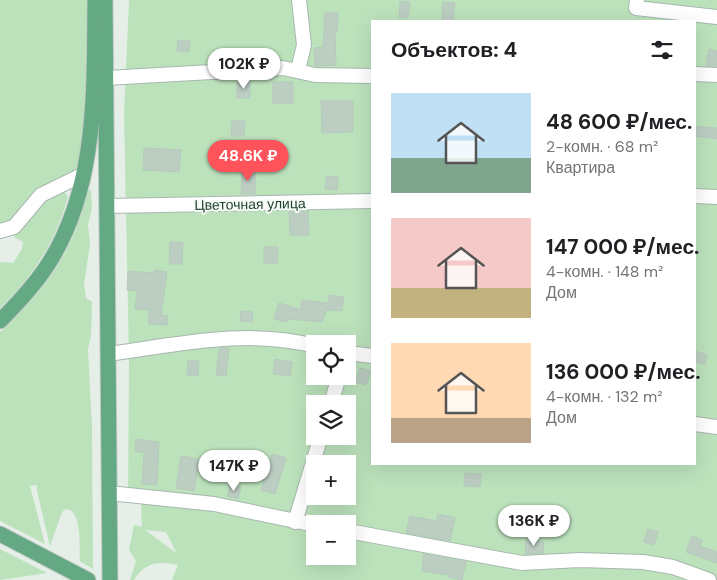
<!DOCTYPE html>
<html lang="ru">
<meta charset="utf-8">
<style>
:root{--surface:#fff;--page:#f2f2f2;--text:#202124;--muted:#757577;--accent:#fe535a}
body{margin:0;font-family:"DM Sans",sans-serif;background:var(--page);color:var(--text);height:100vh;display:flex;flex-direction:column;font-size:19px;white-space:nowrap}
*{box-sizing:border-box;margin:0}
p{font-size:16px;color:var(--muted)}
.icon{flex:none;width:28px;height:28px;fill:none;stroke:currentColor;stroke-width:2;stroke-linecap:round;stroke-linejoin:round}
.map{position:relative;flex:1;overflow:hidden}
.details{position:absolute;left:371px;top:20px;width:325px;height:445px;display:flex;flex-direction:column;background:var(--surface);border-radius:0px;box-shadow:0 5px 20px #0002}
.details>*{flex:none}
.fabs{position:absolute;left:306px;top:335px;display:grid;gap:10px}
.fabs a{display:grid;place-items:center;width:50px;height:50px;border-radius:0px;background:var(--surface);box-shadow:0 5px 20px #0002;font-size:25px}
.price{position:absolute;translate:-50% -42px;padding:0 11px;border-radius:18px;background:#fff;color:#222;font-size:16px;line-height:32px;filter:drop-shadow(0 1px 2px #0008)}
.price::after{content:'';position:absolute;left:50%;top:30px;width:15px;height:11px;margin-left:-8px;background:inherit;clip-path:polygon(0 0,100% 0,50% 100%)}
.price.current{background:var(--accent);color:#fff}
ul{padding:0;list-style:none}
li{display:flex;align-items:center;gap:15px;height:125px;padding:0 20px}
li span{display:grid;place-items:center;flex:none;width:140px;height:100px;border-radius:0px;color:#555}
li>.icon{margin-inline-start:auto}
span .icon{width:60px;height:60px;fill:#fffc;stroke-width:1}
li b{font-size:21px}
h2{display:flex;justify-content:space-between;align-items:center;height:60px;padding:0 20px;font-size:21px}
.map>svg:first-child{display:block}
</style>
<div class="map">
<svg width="717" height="580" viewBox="0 0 717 580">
<rect width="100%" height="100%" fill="#e5efe7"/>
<g fill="#bce2bc" fill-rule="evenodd">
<polygon points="0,0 87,0 87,86 82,143 76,170 10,223 0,224"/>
<path d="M129,0H717V580H172L178,565C159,561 145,562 134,580H130L136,561L129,550L134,525L142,527L141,503L128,502L129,359L124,112ZM372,21H695V464H372ZM315,344H348V376H315ZM315,404H348V436H315ZM315,464H348V496H315ZM315,524H348V556H315ZM145,530L166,532L176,552H175Z"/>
<path d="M89,190H91L92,209L88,224L90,244L84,284L86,298L92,302L91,336L88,349L92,428L93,569L80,561C79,545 82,524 72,511L66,509L62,512L50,546L37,491V485L30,486L45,544L0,521V332C28,306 55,276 71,241C78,225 83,207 89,190Z"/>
<path d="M64,192L68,196C57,239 32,278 0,308V262L13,263L22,249L23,242L14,237V232L52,193Z"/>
<polygon points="0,549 47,573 0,580"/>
</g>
<g fill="#bccdc2" stroke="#b6cabc">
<polygon points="400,1 410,2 408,18 399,17"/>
<polygon points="443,2 455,3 453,21 442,21"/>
<polygon points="325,13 338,13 337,32 335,32 336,65 315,66 314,48 323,47"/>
<polygon points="178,40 190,41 189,52 177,51"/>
<polygon points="709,49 717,51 717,66 706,66"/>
<rect x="237" y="82" width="13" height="16"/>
<rect x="273" y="82" width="20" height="21"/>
<polygon points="321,101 353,101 353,132 322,133"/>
<polygon points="232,121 245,121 244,136 231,136"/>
<polygon points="695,126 717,128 717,139 695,136"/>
<polygon points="144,148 181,150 179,172 143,170"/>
<polygon points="242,169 256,169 255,194 241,194"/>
<polygon points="327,176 338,177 337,190 325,189"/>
<polygon points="308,211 309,235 290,235 289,212"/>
<polygon points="170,242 183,243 182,264 169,264"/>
<polygon points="264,247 278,247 277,263 264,263"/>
<polygon points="154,270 167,272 161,315 168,316 167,325 149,324 149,310 135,309 137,291 127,290 128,271 154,273"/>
<polygon points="329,295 344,297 342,311 328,310 328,306 322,322 288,319 287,322 274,319 279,303 301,310 302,300 329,303"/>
<polygon points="241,311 253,312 252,322 240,321"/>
<polygon points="219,348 229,348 226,376 216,375"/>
<polygon points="695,351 707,355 705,364 695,362"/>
<polygon points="275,359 292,362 290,376 273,374"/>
<polygon points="188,361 199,361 198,376 187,375"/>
<polygon points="360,368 371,371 366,385 355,382"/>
<polygon points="136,439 159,442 157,485 142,484 144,453 135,451"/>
<polygon points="272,454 286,458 275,494 261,490"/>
<polygon points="181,456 199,459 194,491 176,488"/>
<polygon points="465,473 481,474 480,487 464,486"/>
<polygon points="231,484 241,487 238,499 227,496"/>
<polygon points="438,514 455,518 450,541 406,533 410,516 437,521"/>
<polygon points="563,515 572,518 569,528 560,525"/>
<polygon points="648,529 658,532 654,545 644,542"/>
<polygon points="692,536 702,540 700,546 717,552 717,563 686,552"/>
<polygon points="526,540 544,542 543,553 525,554"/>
<polygon points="424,554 466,562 462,580 448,577 449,575 422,571"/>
</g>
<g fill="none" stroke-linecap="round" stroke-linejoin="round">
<g stroke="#a7b8ad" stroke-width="16">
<g id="minor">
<polyline points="637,0 636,8 717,17"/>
<polyline points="298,70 304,45 299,0"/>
<polyline points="695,74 717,75"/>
<polyline points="106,78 283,68 315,75 372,76"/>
<polyline points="695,196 717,197"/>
<polyline points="107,206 372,201"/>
<polyline points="0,231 14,227 41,195 84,174"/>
<polyline points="348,353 372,356"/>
<path d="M108,354C176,345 247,328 315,346"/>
<polyline points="331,404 339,376"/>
<polyline points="695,424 717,427"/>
<polyline points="109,493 214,504 315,525"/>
<polyline points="295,522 321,436"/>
<polyline points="348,531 522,563 580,560 643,562 673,567 709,580"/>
</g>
</g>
<g stroke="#c1cac5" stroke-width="17">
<g id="major">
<polyline points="105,0 110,580"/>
<path d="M0,321C16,305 32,288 45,269C98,191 94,91 95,0"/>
<polyline points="0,534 88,580"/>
</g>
</g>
<use href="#minor" stroke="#fff" stroke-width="14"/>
<use href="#major" stroke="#65a984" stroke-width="15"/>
</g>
<g text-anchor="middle" stroke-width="4" stroke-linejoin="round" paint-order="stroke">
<g font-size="14" fill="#224331" stroke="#f6fbf7">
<text transform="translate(250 204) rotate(-1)" y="5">Цветочная улица</text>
</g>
</g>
</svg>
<div class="fabs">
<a><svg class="icon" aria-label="locate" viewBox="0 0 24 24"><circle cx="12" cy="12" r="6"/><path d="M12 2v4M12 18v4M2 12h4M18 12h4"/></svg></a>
<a><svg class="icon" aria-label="layers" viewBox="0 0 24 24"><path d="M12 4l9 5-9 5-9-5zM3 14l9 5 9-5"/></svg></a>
<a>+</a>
<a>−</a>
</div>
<b class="price" style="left:244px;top:90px">102K ₽</b>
<b class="price current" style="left:248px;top:182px">48.6K ₽</b>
<b class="price" style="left:234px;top:492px">147K ₽</b>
<b class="price" style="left:534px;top:547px">136K ₽</b>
<section class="details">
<h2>Объектов: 4<svg class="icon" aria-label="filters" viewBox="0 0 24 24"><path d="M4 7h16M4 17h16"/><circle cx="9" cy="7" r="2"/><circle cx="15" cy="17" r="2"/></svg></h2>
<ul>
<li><span style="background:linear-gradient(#bfe0f5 65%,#7fa58c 0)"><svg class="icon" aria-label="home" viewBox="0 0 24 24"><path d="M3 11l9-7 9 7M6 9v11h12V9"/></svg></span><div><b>48 600 ₽/мес.</b><p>2-комн. · 68 m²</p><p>Квартира</p></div></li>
<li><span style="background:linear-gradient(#f6c9c9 70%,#c2b280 0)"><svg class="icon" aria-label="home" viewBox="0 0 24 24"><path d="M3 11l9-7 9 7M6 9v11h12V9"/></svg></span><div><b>147 000 ₽/мес.</b><p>4-комн. · 148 m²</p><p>Дом</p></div></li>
<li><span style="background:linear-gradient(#ffd9b3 75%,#b9a48a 0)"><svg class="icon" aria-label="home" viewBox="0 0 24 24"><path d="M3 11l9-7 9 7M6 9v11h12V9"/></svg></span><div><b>136 000 ₽/мес.</b><p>4-комн. · 132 m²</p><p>Дом</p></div></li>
</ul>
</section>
</div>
